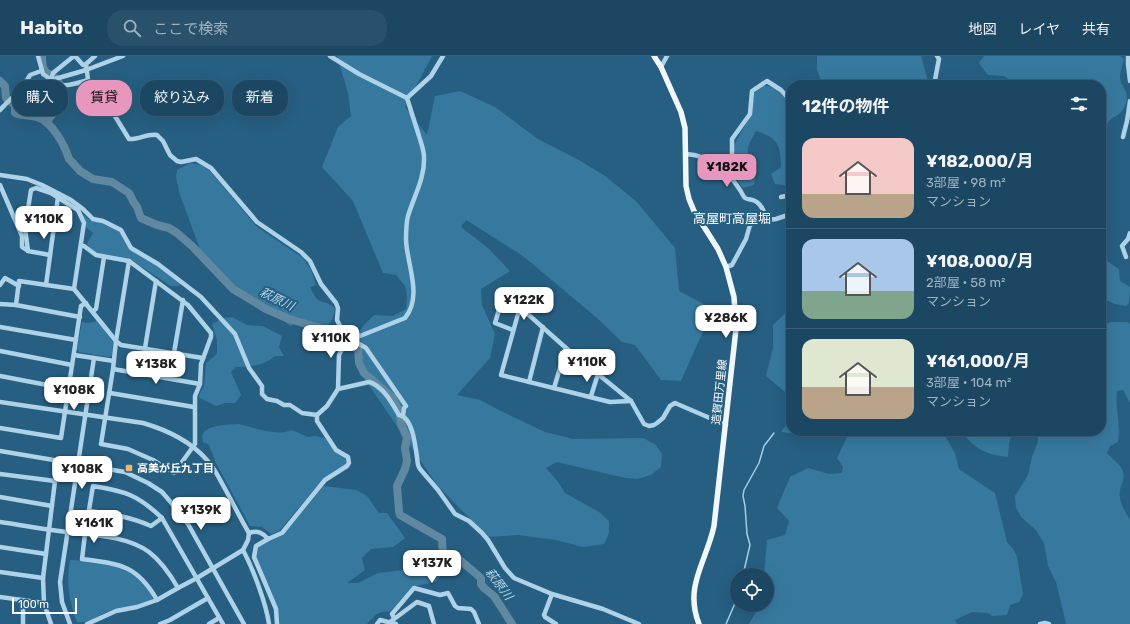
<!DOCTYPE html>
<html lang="ja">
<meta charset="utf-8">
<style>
:root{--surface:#1c4762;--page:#29516b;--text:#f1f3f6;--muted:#a0b2be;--line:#3a5f77;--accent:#e797bd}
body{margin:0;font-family:Rubik,"Noto Sans JP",sans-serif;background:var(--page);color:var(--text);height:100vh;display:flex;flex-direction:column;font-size:15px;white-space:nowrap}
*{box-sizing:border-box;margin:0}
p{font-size:13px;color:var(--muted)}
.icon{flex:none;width:22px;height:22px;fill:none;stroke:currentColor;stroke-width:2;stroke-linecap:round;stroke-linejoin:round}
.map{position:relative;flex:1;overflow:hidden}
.drawer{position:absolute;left:786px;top:24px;width:320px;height:356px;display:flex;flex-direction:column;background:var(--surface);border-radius:16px;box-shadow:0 4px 16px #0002,0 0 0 1px var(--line)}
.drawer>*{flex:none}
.guide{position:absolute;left:12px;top:24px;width:380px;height:36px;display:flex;gap:8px}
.fabs{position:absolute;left:730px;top:512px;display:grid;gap:8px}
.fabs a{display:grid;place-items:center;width:44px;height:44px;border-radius:50%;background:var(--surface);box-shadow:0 4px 16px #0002,0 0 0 1px var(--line);font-size:20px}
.scale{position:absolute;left:12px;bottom:10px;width:65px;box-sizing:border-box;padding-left:4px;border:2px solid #fff;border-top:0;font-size:11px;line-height:14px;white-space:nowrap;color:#fff;-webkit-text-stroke:3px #265f82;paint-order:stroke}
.price{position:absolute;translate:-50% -34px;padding:0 9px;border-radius:8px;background:#fff;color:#222;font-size:13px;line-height:26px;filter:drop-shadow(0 1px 2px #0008)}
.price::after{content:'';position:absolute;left:50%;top:24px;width:12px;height:9px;margin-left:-6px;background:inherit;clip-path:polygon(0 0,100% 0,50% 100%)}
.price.on{background:var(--accent);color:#111}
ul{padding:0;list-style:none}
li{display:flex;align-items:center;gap:12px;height:100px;padding:0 16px}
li+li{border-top:1px solid var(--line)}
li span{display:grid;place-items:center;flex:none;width:112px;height:80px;border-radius:12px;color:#555}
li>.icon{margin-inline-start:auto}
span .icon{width:48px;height:48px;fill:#fffc;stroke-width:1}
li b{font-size:17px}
h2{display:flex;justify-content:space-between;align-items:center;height:48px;padding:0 16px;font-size:17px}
.chip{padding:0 14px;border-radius:16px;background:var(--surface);box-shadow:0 4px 16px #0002,0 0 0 1px var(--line);font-size:14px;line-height:36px}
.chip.on{background:var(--accent);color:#111}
header{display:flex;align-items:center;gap:24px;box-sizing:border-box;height:56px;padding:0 20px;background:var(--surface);border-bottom:1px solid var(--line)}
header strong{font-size:19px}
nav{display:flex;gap:22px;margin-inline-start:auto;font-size:14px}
.search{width:280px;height:36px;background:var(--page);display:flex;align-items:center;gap:10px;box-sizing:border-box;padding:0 14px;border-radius:16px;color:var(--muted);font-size:15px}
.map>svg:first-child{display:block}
</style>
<header>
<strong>Habito</strong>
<div class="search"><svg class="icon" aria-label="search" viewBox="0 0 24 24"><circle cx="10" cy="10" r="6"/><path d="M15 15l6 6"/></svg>ここで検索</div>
<nav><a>地図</a><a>レイヤ</a><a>共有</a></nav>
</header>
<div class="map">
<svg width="1130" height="568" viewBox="0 0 1130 568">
<rect width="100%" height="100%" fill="#265f82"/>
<g fill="#37799e">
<path d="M337,0H432L405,51L427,79L435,40L460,35L495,51L538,83L579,104L605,120L636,145L675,192L679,235L713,253L681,325L661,324L635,289L622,286L597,262L523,200L466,164L461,171L488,192L510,215L481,233L482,249L495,278L490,302L457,339L480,344L503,356L545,376L573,383L643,382L656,389L662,398L661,411L651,419L638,423L625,422L557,406L546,412L559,427L565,437L599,456L609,465V477L604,488L583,491L556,484L518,479L488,481L437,429L364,322C358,307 351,291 359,276C362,270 369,264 374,259L393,260L406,253L407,240L405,230L396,219L383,217L353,145L322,111L338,71L351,60L348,37Z"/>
<polygon points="817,0 921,0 929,29 823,29 817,14"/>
<path d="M984,0H1120L1124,3C1123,8 1120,15 1120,21C1120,30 1130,36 1126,47C1120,67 1104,54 1105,84L1101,87V29H1016L1004,20L988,19L979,7Z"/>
<path d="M764,29C776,31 783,38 791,47V130L775,128L771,118L781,111C781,90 778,81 756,75C745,94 745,97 756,117L754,129L743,132L733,120L734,89L751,59L754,37Z"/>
<path d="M1101,93C1104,104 1111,117 1101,126Z"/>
<path d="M190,107L201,109L210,115L257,171L303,202L311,214L316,229L310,231C319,252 322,241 335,252C333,265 330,269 318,275L295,268L290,270L267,252L225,229L211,206L200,205V193L180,139L176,121L177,114Z"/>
<polygon points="83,158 91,165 102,165 120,174 129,192 163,213 179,225 180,230 171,230 131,204 96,197 87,188 93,177 86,171"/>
<polygon points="1101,199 1108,206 1119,213 1120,225 1130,231 1129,247 1126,250 1115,248 1101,242"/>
<polygon points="791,230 791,341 766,320 773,292 773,269 789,254 789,234"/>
<path d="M232,261L247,269L263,270L282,280L279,291L284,300H275C263,310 250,311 236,311L231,316L241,339L235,347H225L216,350L198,341L204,330L206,307L217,298V284L212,268L223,262Z"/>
<polygon points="97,265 113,286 112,300 108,301 79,296 77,293 82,266 88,267"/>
<path d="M1111,266H1128L1130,268V347L1123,334L1117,335C1115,352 1121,369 1118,386L1110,390L1107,397C1111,402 1119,407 1122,413C1126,421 1122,426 1120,434C1118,444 1124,455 1130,463V568H1066L1056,526L1048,510L1044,487L1036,474L1022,462L1016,452L1015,440L1028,419L1032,401L1038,386L1037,375H1101V270Z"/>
<polygon points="791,362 791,375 834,375 814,380 781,376"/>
<path d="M239,368C257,372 274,381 292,374L308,381L315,380L325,382L335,396L345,401L347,405L346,409L323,423L279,475L271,478L262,471L250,470L215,405L209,389L203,386C197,368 228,369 239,368Z"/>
<polygon points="850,375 942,375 955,397 959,413 995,437 1007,486 1014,494 1017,501 1023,538 1019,546 1010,549 1007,559 992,560 988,557 972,556 955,564 957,568 749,568 760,549 767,549 767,519 764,519 767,484 785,479 789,465 777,452 790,421 808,412 829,418 842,417 843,411 837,402"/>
<path d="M962,375H1013L1009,387L1008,401C988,399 973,393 962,375Z"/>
<path d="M324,430L356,434L367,440L379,457H387L405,482L393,491L371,493L362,502L365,514L347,527H358L378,517L404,514L419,509L429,507L443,500H454L462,507L453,515L444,516L436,526L412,531L390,556C378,554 375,560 367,568H278L275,553L254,501L259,488L282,480Z"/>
<path d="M70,504C99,505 143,510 153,543C139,551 121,551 107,556C97,560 87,568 77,566C69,546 66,525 70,504Z"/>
</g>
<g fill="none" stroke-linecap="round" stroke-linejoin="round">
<g stroke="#a3cfe7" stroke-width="1.5">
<polyline points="743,519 750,489 747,478 745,450 743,440 744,434 759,407 764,390 774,377"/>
<polyline points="726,568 736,545 737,533"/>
</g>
<g stroke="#6088a0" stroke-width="8">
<path d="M42,0C42,5 42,11 45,15C48,19 50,18 53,20C61,25 64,41 60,49C56,57 50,58 47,67"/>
<path d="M0,25L5,30L6,42L15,49V57C23,60 29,59 37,61C52,65 65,90 69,103L72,106L80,115L93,123L112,126L129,137L133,145L137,151L141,162L157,169L169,172L177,177L192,190L233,233L266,253L289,263L331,275L344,281L358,291L359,307L364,317L392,341L400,357L401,368L407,382L405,392L407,405L405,413L397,430L399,455L400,459L442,483L443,500L454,499L481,522V528L484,532L494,540L512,568"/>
</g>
<g stroke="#aed2e7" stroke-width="4.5">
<path d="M38,0L43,18C63,33 64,31 88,24L102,39L129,83C139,84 147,77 157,79L163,85L170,99L177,105L181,106L196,103L211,112L257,166L301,196L310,205L321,228L336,247L338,252L337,264L340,270L349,282L366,292L406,350L404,352L403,360"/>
<polyline points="75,0 83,9 86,9"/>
<polyline points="1128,0 1128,8 1130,25"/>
<polyline points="661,11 667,0"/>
<polyline points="51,24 53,17 74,0"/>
<polyline points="88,24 86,8 95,0"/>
<polyline points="934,29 939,3 937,0"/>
<polyline points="23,33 23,31 30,19 41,15"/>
<polyline points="407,42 431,20 443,0"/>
<path d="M0,54C9,44 18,35 31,30L86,14L123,0"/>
<polyline points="1123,81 1127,65 1130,45"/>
<path d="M686,98C709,99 728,115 740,134C742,137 743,140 745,142C748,144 752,143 755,145C762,148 765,158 767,165"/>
<polyline points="0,119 27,123 42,129 71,144 83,153 93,163 103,165 121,174 131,192 158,208 201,241 235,278 249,312 262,330 262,338 267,343 277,345 284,349 290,349 302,357 317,359"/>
<polyline points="732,124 732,83 750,58 752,35 767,25 781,34 791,45"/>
<polyline points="0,129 22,180 22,191 28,195"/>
<polyline points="781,141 791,139"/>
<polyline points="50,199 28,195 25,172 31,134 36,132 51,137 73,151 78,154 84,167 74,233"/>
<polyline points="1126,201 1122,190 1128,183 1130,177"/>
<polyline points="129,205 116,285 121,289 203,302"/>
<polyline points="726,211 732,209 746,183 750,169 755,166 776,163 791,158"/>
<polyline points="0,229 5,222 19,230"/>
<polyline points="46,229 58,141"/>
<polyline points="0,248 16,249 80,261"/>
<polyline points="16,249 19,225 74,233 116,285 113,313 101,388 128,393 153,404 174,417 195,388 195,340 200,328 201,308 211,281 211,277 188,249 129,205 96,199 84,190 81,190"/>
<polyline points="520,251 501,319 610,346 631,345"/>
<polyline points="93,255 96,253 104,201"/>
<polyline points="0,271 76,284"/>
<polyline points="513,274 495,267 504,237 566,292 631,345 644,368 649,370 654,369 657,367 663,362 670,350 675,347 726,369"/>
<polyline points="145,292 156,225"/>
<polyline points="0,295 72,309"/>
<polyline points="174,297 183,244"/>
<polyline points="74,299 114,305"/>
<polyline points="113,313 200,328"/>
<polyline points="0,320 68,333"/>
<polyline points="529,326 543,271"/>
<polyline points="554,332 566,292"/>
<path d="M338,333L369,326C383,330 392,347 399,359C414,361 416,396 418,409L420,413L438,434L455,458L469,465L482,477L488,484L505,512L514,522L552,538L603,553L639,568"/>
<polyline points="110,337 194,351"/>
<polyline points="591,340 598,318"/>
<path d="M0,346L143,367C167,374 189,384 206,403C214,411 219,422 224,431C233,447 240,462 249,477L248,484L243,494L197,522L178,532L157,544L137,551L116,555L87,568"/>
<polyline points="0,372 61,382 81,250 86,247"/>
<polyline points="0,395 125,416 148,427 162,436 174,450 188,468 244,568"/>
<polyline points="0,418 55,425 43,522 44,547 51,568"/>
<polyline points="0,441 52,450"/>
<path d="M90,455C111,458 131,461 151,470L162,462"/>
<path d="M0,466C22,469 44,474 67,476C93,479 127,480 149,496C162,506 170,518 178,532"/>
<path d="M249,477C258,474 263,477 268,483L282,477L325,424L347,410L349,407L348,401L336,394L317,365V359L327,350L338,333L339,299L346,286L349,282L360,280L405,262C423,240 407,209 406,184C406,176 406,168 408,160C414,140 425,122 424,101C424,94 421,87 419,80C415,67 411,55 407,42L359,18L330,0"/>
<polyline points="268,483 256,490 254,501 276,553 277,568"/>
<polyline points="0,491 46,498"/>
<path d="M243,494C253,513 266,547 269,568"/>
<polyline points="0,516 43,522"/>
<polyline points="552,538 544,559 545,561 556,568"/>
<polyline points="0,541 44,547"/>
<path d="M157,544C137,509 120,508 82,503L85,478L93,430C125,435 138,439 162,462L223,568"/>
<polyline points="23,545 23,568"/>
<polyline points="394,562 392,558 414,532 440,539 448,537 455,550 458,552 471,553 474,556 479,568"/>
<polyline points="390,566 417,546 429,550 434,568"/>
<polyline points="70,568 62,546 60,526 94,302"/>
<polyline points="160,568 170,564 208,542"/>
<polyline points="209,568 219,562"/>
<polyline points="377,568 380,564 396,568"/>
<polyline points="1040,568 1045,567 1049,568"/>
</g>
<path stroke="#f0f8fd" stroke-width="5.5" d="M654,0L661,11L681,56L685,72L686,130L689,143L694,155L718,193L726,211L734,241L736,273L714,470C706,507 684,530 699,568"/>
</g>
<rect fill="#f0b573" stroke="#265f82" stroke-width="1.5" x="125" y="408" width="8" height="8" rx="2"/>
<g text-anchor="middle" stroke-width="4" stroke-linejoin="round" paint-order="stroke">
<g font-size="11" fill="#fff" stroke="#265f82">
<text transform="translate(719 336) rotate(-84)" y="4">造賀田万里線</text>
</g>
<g font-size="11" font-weight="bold" fill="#fff" stroke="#265f82" text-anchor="start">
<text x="137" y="416">高美が丘九丁目</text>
</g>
<g font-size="12" font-style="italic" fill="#badcee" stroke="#265f82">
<text transform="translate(277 243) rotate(26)" y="4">萩原川</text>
<text transform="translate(499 528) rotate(53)" y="4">萩原川</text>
</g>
<g font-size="13" fill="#fff" stroke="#265f82">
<text x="732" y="167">高屋町高屋堀</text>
</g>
</g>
</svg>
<div class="fabs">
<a><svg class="icon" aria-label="locate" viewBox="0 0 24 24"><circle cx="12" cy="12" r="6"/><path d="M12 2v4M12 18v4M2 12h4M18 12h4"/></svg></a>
</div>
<div class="scale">100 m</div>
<b class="price on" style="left:727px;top:132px">¥182K</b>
<b class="price" style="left:44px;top:184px">¥110K</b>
<b class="price" style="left:524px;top:265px">¥122K</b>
<b class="price" style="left:726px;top:283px">¥286K</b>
<b class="price" style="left:331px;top:303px">¥110K</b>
<b class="price" style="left:587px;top:327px">¥110K</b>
<b class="price" style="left:156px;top:329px">¥138K</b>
<b class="price" style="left:74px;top:355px">¥108K</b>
<b class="price" style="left:82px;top:434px">¥108K</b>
<b class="price" style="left:201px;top:475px">¥139K</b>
<b class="price" style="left:94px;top:488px">¥161K</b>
<b class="price" style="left:432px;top:528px">¥137K</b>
<div class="guide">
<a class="chip">購入</a>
<a class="chip on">賃貸</a>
<a class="chip">絞り込み</a>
<a class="chip">新着</a>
</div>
<section class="drawer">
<h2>12件の物件<svg class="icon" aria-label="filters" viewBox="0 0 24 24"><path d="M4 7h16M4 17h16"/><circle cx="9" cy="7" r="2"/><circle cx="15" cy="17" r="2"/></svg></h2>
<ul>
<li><span style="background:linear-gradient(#f6c9c9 70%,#b9a48a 0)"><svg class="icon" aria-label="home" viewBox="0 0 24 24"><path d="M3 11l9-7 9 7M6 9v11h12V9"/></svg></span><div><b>¥182,000/月</b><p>3部屋 · 98 m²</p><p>マンション</p></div></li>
<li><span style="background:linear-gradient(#a9c7e8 65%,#7fa58c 0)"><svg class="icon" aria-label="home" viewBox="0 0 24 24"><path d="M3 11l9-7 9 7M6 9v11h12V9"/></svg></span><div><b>¥108,000/月</b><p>2部屋 · 58 m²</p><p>マンション</p></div></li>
<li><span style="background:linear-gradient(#dfe7d0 60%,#b9a48a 0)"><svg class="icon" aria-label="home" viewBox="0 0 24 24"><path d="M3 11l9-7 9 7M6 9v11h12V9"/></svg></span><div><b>¥161,000/月</b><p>3部屋 · 104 m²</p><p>マンション</p></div></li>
</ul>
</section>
</div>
